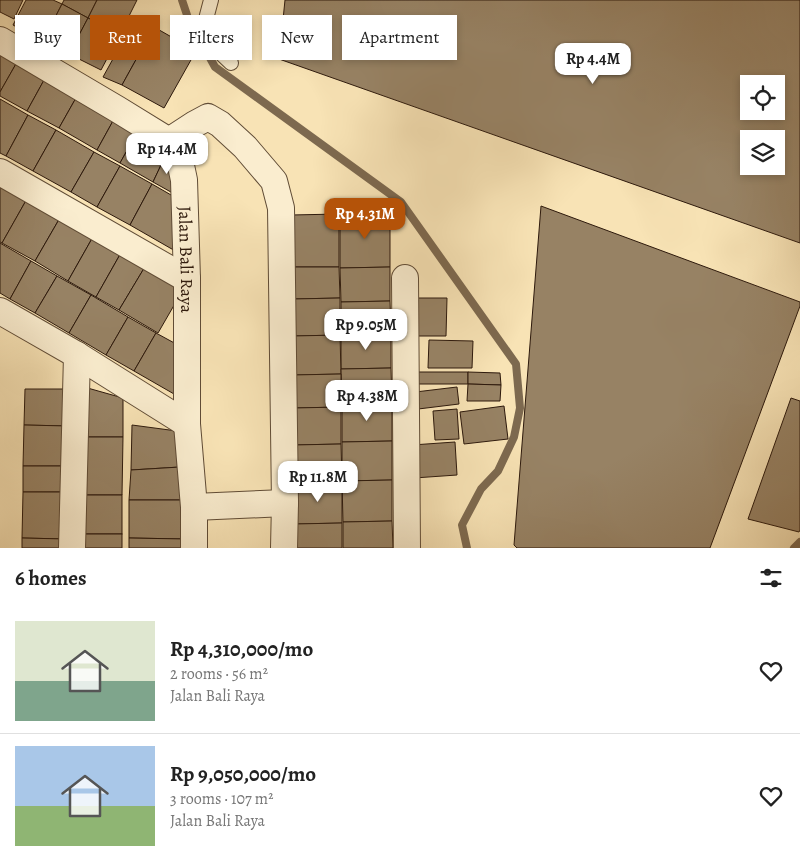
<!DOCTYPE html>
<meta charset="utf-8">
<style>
:root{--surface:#fff;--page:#f6f6f6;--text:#222;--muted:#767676;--line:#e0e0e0;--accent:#b45309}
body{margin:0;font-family:Alegreya,serif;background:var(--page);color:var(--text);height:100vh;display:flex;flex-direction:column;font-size:19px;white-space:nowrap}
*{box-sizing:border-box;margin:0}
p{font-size:16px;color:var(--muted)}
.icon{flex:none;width:28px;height:28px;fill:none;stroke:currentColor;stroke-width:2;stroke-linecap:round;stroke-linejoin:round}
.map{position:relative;height:548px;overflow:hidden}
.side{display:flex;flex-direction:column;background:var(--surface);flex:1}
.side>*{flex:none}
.banner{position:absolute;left:15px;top:15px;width:500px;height:45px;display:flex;gap:10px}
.fabs{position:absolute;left:740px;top:75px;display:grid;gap:10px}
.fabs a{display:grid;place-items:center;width:45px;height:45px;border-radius:0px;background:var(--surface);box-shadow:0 2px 8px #0003;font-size:25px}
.price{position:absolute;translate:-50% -42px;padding:0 11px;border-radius:10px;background:#fff;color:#222;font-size:16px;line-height:32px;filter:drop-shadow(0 1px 2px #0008)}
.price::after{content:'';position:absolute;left:50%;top:30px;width:15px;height:11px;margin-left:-8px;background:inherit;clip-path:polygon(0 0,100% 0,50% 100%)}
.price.active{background:var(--accent);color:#fff}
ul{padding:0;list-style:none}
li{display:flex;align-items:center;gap:15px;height:125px;padding:0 15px}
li+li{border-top:1px solid var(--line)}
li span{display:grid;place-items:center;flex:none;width:140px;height:100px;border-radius:0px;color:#555}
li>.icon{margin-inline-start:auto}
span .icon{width:60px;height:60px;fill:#fffc;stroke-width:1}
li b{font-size:21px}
h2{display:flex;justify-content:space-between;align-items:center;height:60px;padding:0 15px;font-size:21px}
.chip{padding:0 18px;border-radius:0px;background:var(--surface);box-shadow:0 2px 8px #0003;font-size:18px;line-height:45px}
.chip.active{background:var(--accent);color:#fff}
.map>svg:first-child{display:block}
</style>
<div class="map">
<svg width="800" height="548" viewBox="0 0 800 548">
<rect width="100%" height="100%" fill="#f8e3b5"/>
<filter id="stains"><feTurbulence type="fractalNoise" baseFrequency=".004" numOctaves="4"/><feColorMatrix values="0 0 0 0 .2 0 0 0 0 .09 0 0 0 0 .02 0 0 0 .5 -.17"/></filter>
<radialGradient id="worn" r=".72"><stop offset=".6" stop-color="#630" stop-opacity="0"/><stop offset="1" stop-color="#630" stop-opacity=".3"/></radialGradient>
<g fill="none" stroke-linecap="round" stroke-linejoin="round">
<g stroke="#7d694f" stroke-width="8">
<polyline points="182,0 188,18 215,67 401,202 516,364 520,408 514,437 498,471 481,489 462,525 467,548"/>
<polyline points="794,548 800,542"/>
</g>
</g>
<g fill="#978264" stroke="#2d190c" fill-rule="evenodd">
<polygon points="0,0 23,0 14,19 0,12"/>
<polygon points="26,0 53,0 62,4 43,41 13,25"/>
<polygon points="64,0 97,0 88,18 62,4"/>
<polygon points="97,0 137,0 120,34 88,18"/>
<path d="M285,0H800V243L279,59ZM749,84H776V111H749ZM749,139H776V166H749Z"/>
<polygon points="62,4 88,18 69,54 43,41"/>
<polygon points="88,18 120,34 101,70 69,54"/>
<polygon points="135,19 154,27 122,85 103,77"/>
<polygon points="154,27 196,51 164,108 122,85"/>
<polygon points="0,43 21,55 0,92"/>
<polygon points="21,55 49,71 27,111 0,96 0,92"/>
<polygon points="49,71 81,89 59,128 27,111"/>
<polygon points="81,89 119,110 97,150 59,128"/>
<polygon points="0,99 28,115 6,156 0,153"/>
<polygon points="119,110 138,131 120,163 97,150"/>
<polygon points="28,115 56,130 33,171 6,156"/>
<polygon points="56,130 94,152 71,192 33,171"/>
<polygon points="138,131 169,148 153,182 120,163"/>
<polygon points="169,148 178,196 153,182"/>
<polygon points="94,152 120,166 97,207 71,192"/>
<polygon points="120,166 152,184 130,225 97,207"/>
<polygon points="0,180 28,197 2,243 0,242"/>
<polygon points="152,184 178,199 184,256 130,225"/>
<polygon points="28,197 61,216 35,261 2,243"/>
<polygon points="541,206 800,302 800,306 710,548 517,548 514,545"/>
<polygon points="390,213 390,267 340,268 340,214"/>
<polygon points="339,214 339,267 292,267 291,215"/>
<polygon points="61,216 94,235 68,281 35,261"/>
<polygon points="94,235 122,251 96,297 68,281"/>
<polygon points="0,243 31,261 10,299 0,293"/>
<polygon points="122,251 146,265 119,310 96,297"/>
<polygon points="31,261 57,276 35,313 10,299"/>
<polygon points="146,265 184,288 158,333 119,310"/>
<polygon points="292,267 339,267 340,298 292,299"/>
<polygon points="390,267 390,301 341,302 340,268"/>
<polygon points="57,276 91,295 69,333 35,313"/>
<polygon points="91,295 128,317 106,355 69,333"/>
<polygon points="340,298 340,335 292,336 292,299"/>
<polygon points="411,298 447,298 446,336 411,336"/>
<polygon points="390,301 391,333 341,334 341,302"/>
<polygon points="128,317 156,333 134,371 106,355"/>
<polygon points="156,333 178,345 181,398 134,371"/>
<polygon points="391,333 391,368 341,369 341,334"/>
<polygon points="340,335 341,374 292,375 292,336"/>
<polygon points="429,340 473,341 472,368 428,368"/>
<polygon points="391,368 392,403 342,404 341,369"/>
<rect x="416" y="372" width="52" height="12"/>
<polygon points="468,372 500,373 501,385 468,384"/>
<polygon points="341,374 341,407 293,408 292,375"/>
<polygon points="468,384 501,385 500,401 467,401"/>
<polygon points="84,387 123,398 123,437 84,437"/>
<polygon points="457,387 459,404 410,410 407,393"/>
<polygon points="25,389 69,389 68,426 24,425"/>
<polygon points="791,398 800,401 800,530 799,532 748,519"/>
<polygon points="392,403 392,441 342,442 342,404"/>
<polygon points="504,406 508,439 464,444 460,412"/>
<polygon points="341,407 341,444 293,445 293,408"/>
<polygon points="457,409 459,439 435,440 433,411"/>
<polygon points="24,425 68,426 68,466 23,466"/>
<polygon points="132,425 177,431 180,467 131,470"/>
<polygon points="84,437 123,437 122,495 84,495"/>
<polygon points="392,441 392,480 342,481 342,442"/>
<polygon points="455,442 457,475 414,478 412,445"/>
<polygon points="341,444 342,482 293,483 293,445"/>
<polygon points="23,466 68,466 67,492 23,492"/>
<polygon points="180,467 187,500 129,500 131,470"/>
<polygon points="392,480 392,521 343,522 342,481"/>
<polygon points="342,482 342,523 294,524 293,483"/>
<polygon points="23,492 67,492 66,539 22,538"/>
<rect x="84" y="495" width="38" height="39"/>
<polygon points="129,500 187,500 186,539 129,538"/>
<polygon points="392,521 393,548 343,548 343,522"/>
<polygon points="342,523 342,548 294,548 294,524"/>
<rect x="84" y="534" width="38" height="14"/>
<polygon points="22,538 66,539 66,548 22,548"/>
<polygon points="129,538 186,539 186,548 129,548"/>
</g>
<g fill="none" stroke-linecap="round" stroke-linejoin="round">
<g stroke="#604c36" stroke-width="16">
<polyline id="lane" points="211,0 206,19 210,43 231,63"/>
</g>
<g stroke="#604c36" stroke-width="28">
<g id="street">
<path id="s1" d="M0,40L117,109L169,141L179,156L184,180L187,279V424L194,507V548"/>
<polyline points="169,141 195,124 208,117 220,124 245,147 274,181 281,208 285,503 284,548"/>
<polyline points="0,172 187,279"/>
<polyline points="405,278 407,548"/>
<polyline points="0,311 77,355 187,424"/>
<polyline points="194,507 285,503"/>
<polyline points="72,548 77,355"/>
</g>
</g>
<use href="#lane" stroke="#faedcf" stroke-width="14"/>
<use href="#street" stroke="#faedcf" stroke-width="26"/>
</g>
<g text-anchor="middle" stroke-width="4" stroke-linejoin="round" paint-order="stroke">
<g font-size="18" fill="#2d190c" stroke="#faedcf">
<text dy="6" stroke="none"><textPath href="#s1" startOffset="319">Jalan Bali Raya</textPath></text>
</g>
</g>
<rect width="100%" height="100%" filter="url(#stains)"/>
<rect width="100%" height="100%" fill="url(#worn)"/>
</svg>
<div class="fabs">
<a><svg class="icon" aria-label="locate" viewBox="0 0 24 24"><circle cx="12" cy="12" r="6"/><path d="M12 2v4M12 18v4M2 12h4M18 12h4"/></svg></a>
<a><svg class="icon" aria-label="layers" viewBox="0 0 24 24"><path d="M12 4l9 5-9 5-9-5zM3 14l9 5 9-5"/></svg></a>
</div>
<b class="price" style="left:593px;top:85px">Rp 4.4M</b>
<b class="price" style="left:167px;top:175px">Rp 14.4M</b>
<b class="price active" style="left:365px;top:240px">Rp 4.31M</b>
<b class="price" style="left:366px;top:351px">Rp 9.05M</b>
<b class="price" style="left:367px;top:422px">Rp 4.38M</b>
<b class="price" style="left:318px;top:503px">Rp 11.8M</b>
<div class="banner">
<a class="chip">Buy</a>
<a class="chip active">Rent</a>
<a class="chip">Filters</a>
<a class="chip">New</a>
<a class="chip">Apartment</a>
</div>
</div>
<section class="side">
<h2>6 homes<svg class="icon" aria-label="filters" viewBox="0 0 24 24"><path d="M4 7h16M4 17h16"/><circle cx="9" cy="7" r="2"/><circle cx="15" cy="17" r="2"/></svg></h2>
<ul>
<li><span style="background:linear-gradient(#dfe7d0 60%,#7fa58c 0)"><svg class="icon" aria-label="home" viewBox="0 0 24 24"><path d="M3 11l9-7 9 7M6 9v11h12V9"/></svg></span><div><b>Rp 4,310,000/mo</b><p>2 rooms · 56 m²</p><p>Jalan Bali Raya</p></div><svg class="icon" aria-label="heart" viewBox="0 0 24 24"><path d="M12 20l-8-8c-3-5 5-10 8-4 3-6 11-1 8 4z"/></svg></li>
<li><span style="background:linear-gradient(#a9c7e8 60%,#8fb573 0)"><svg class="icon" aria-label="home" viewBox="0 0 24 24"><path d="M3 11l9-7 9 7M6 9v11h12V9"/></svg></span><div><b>Rp 9,050,000/mo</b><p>3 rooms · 107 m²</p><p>Jalan Bali Raya</p></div><svg class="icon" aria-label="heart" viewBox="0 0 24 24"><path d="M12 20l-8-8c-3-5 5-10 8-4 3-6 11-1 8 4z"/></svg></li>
</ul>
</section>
